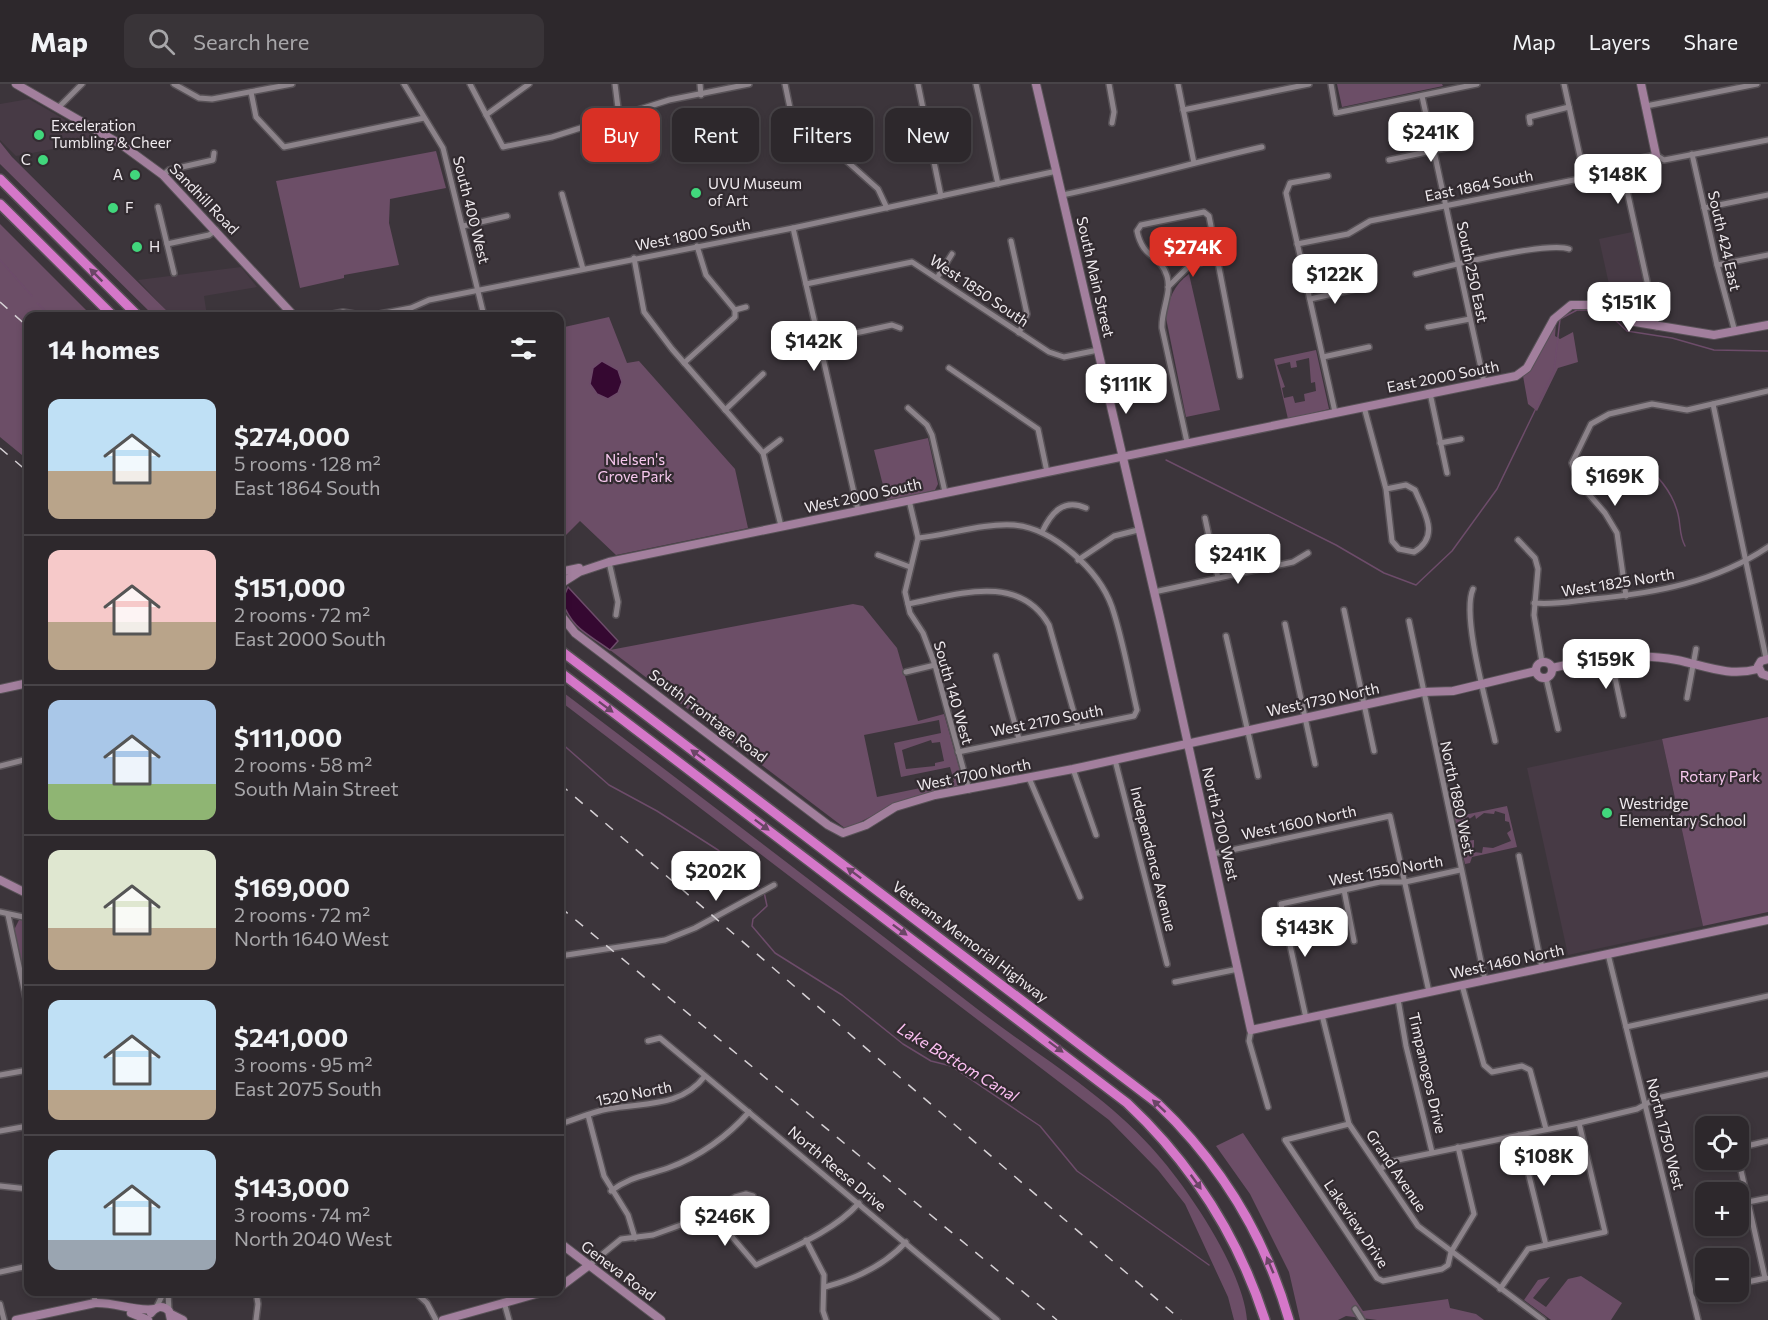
<!DOCTYPE html>
<meta charset="utf-8">
<style>
:root{--surface:#2d282c;--page:#393438;--text:#f1f3f6;--muted:#a7a6a9;--line:#484448;--accent:#d93025}
body{margin:0;font-family:Commissioner,sans-serif;background:var(--page);color:var(--text);height:100vh;display:flex;flex-direction:column;font-size:22px;white-space:nowrap}
*{box-sizing:border-box;margin:0}
p{font-size:20px;color:var(--muted)}
.icon{flex:none;width:33px;height:33px;fill:none;stroke:currentColor;stroke-width:2;stroke-linecap:round;stroke-linejoin:round}
.map{position:relative;flex:1;overflow:hidden}
.side{position:absolute;left:24px;top:228px;width:540px;height:984px;display:flex;flex-direction:column;background:var(--surface);border-radius:12px;box-shadow:0 3px 9px #0003,0 0 0 2px var(--line)}
.side>*{flex:none}
.guide{position:absolute;left:582px;top:24px;width:570px;height:54px;display:flex;gap:12px}
.buttons{position:absolute;left:1695px;top:1032px;display:grid;gap:12px}
.buttons a{display:grid;place-items:center;width:54px;height:54px;border-radius:12px;background:var(--surface);box-shadow:0 3px 9px #0003,0 0 0 2px var(--line);font-size:30px}
.price{position:absolute;translate:-50% -51px;padding:0 14px;border-radius:12px;background:#fff;color:#222;font-size:20px;line-height:39px;filter:drop-shadow(0 2px 3px #0008)}
.price::after{content:'';position:absolute;left:50%;top:36px;width:18px;height:14px;margin-left:-9px;background:inherit;clip-path:polygon(0 0,100% 0,50% 100%)}
.price.on{background:var(--accent);color:#fff}
ul{padding:0;list-style:none}
li{display:flex;align-items:center;gap:18px;height:150px;padding:0 24px}
li+li{border-top:2px solid var(--line)}
li span{display:grid;place-items:center;flex:none;width:168px;height:120px;border-radius:12px;color:#555}
li>.icon{margin-inline-start:auto}
span .icon{width:72px;height:72px;fill:#fffc;stroke-width:1}
li b{font-size:26px}
h2{display:flex;justify-content:space-between;align-items:center;height:72px;padding:0 24px;font-size:26px}
.pill{padding:0 21px;border-radius:12px;background:var(--surface);box-shadow:0 3px 9px #0003,0 0 0 2px var(--line);font-size:21px;line-height:54px}
.pill.on{background:var(--accent);color:#fff}
header{display:flex;align-items:center;gap:36px;box-sizing:border-box;height:84px;padding:0 30px;background:var(--surface);border-bottom:2px solid var(--line)}
header strong{font-size:28px}
nav{display:flex;gap:33px;margin-inline-start:auto;font-size:21px}
.search{width:420px;height:54px;background:var(--page);display:flex;align-items:center;gap:15px;box-sizing:border-box;padding:0 21px;border-radius:12px;color:var(--muted);font-size:22px}
.map>svg:first-child{display:block}
</style>
<header>
<strong>Map</strong>
<div class="search"><svg class="icon" aria-label="search" viewBox="0 0 24 24"><circle cx="10" cy="10" r="6"/><path d="M15 15l6 6"/></svg>Search here</div>
<nav><a>Map</a><a>Layers</a><a>Share</a></nav>
</header>
<div class="map">
<svg width="1768" height="1236" viewBox="0 0 1768 1236">
<rect width="100%" height="100%" fill="#3c353b"/>
<g fill="#473a45">
<polygon points="29,15 100,56 16,72 0,56 0,20"/>
<polygon points="1632,148 1645,207 1612,214 1599,155"/>
<polygon points="241,183 257,203 204,212 207,232 171,232 138,196"/>
<polygon points="1662,655 1703,842 1568,871 1527,684"/>
</g>
<g fill="#6c4e67" fill-rule="evenodd">
<polygon points="1337,0 1442,0 1443,2 1342,23"/>
<polygon points="0,58 12,73 172,232 154,232 0,80"/>
<polygon points="436,67 446,104 390,115 389,139 399,181 344,191 344,194 300,204 276,97"/>
<polygon points="0,140 92,232 28,232 28,376 0,353"/>
<path d="M1189,190L1220,326L1186,333L1166,234C1168,215 1174,201 1189,190Z"/>
<polygon points="609,233 627,279 639,277 735,385 748,444 616,471 580,437 560,457 560,244"/>
<polygon points="1556,239 1555,252 1560,255 1573,248 1578,278 1558,284 1537,327 1528,320 1523,292"/>
<path d="M1316,266L1329,325L1288,335L1274,275ZM1309,274L1311,299L1315,298L1316,307L1304,310L1305,317L1295,319L1293,312L1284,314L1282,304L1285,303L1277,281L1290,278L1291,284L1297,283L1296,277Z"/>
<polygon points="928,354 938,400 935,406 887,417 874,366"/>
<path d="M853,520L863,522L897,564L918,637L944,630L963,697L961,701L906,715L846,745L610,566ZM939,636L941,649L894,659L901,693L950,683L954,697L877,713L864,651ZM931,656L932,659L940,658L944,677L935,679V682L906,685L902,666Z"/>
<path d="M560,606C699,711 838,817 976,924C1034,969 1102,1008 1151,1063C1186,1101 1243,1185 1247,1236H1234L1228,1213L1185,1120L1158,1086L1109,1036L560,617Z"/>
<polygon points="1768,633 1768,828 1703,842 1662,655"/>
<path d="M1507,722L1517,763L1472,773L1470,779L1465,780L1453,727L1459,726L1464,731ZM1495,727L1505,730V737L1509,738L1511,746L1507,749L1511,757L1493,764L1483,763L1482,769L1474,768V756L1466,757L1463,748L1471,744L1468,736L1475,731L1476,735L1484,729L1494,730Z"/>
<polygon points="19,836 28,836 28,908 14,846"/>
<polygon points="1243,1049 1363,1227 1448,1215 1450,1224 1476,1230 1484,1236 1377,1236 1346,1232 1338,1236 1300,1236 1289,1188 1250,1110 1216,1062"/>
<polygon points="1581,1192 1622,1219 1611,1236 1551,1236 1524,1216 1538,1196 1550,1193 1533,1214 1546,1223 1568,1195"/>
</g>
<g fill="#350831" stroke="#6d4c6a" stroke-width="1.5">
<polygon points="602,277 618,286 622,298 618,309 608,315 597,310 590,300 593,284"/>
<path d="M568,503L618,557L610,566C587,549 573,546 562,517Z"/>
</g>
<g fill="none" stroke-linecap="round" stroke-linejoin="round">
<g stroke="#6d4c6a" stroke-width="1.5">
<polyline points="0,176 32,212"/>
<polyline points="37,219 51,232"/>
<polyline points="1166,376 1336,461 1384,489 1416,501 1452,467 1497,405 1554,287 1560,235 1577,226 1595,226 1613,234 1627,247 1672,254 1714,266 1768,267"/>
<path d="M1638,378C1656,387 1673,409 1678,430C1681,442 1679,451 1685,462"/>
<polyline points="560,658 609,701 657,727 718,766 739,781 759,802"/>
<polyline points="764,808 767,822 753,835 752,842 775,869 842,911 903,960 931,977 951,982 1040,1042 1077,1087 1209,1181"/>
</g>
<g stroke="#585257" stroke-width="8">
<g id="street">
<polyline points="174,0 199,14 212,15 292,0"/>
<polyline points="404,0 443,64 484,232"/>
<polyline points="470,0 503,63 552,53 669,16 749,0"/>
<polyline points="615,0 619,32"/>
<polyline points="700,0 701,11"/>
<polyline points="785,0 790,24 800,35"/>
<polyline points="918,0 941,112"/>
<polyline points="976,0 998,100"/>
<polyline points="1109,0 1114,28 1112,39"/>
<polyline points="1178,0 1194,79"/>
<polyline points="1331,0 1336,29 1477,0"/>
<polyline points="251,8 256,33 284,63 424,34"/>
<polyline points="1422,12 1484,298"/>
<polyline points="1646,22 1757,0"/>
<polyline points="58,24 82,0"/>
<polyline points="1183,26 1309,0"/>
<polyline points="486,31 529,0"/>
<polyline points="1530,39 1529,33 1569,23"/>
<polyline points="821,54 878,105 887,124"/>
<polyline points="1692,70 1717,181 1735,248"/>
<polyline points="1389,76 1469,59"/>
<polyline points="1621,79 1657,243"/>
<polyline points="1583,86 1656,71 1664,76 1768,56"/>
<polyline points="163,91 169,86 213,76 214,69"/>
<polyline points="1328,92 1290,99 1286,109 1335,328"/>
<polyline points="562,110 583,185"/>
<path d="M1062,111C1130,97 1195,78 1262,63"/>
<polyline points="158,123 174,189"/>
<polyline points="1704,124 1768,111"/>
<polyline points="463,142 507,132"/>
<polyline points="793,144 858,426"/>
<polyline points="1011,157 1027,230 1019,249"/>
<polyline points="167,160 209,151 216,146"/>
<polyline points="1297,160 1348,150 1370,137 1579,95 1583,86 1564,0"/>
<polyline points="697,162 706,191 735,226"/>
<polyline points="634,174 644,228 672,265 763,369 781,442"/>
<polyline points="1717,181 1768,171"/>
<path d="M1416,190C1444,183 1547,157 1569,165"/>
<polyline points="937,194 952,170"/>
<polyline points="806,200 912,178 1049,268 1064,273 1098,266"/>
<polyline points="1168,203 1187,184 1216,173"/>
<polyline points="1310,215 1355,205"/>
<polyline points="323,232 343,228 366,232"/>
<polyline points="369,232 411,224 429,216 793,144 1057,87"/>
<polyline points="1428,243 1470,235"/>
<polyline points="819,257 892,241 900,244"/>
<polyline points="1323,273 1369,263"/>
<polyline points="684,279 735,233 735,226 746,223"/>
<polyline points="949,284 1038,345 1047,388"/>
<polyline points="1430,309 1447,389"/>
<polyline points="1713,320 1766,574"/>
<path d="M1364,323L1386,405L1392,457L1399,465L1414,468C1441,452 1424,428 1415,406L1406,401L1386,405"/>
<polyline points="908,324 927,341 932,351 945,408"/>
<polyline points="725,326 763,290"/>
<path d="M1187,358L1162,244C1161,226 1172,209 1167,192C1160,169 1143,176 1137,147L1141,141L1204,128L1209,132L1240,292"/>
<polyline points="1440,359 1461,355"/>
<polyline points="763,369 780,356"/>
<polyline points="909,416 918,454 905,508 910,529 923,549 935,581 969,706"/>
<polyline points="1205,434 1218,494"/>
<path d="M1042,448C1051,429 1063,414 1086,424"/>
<path d="M918,454C949,451 982,439 1014,441C1053,444 1099,486 1112,523C1123,556 1129,592 1137,626L1134,632L958,668"/>
<polyline points="1518,456 1535,474 1538,485 1534,531 1542,578"/>
<polyline points="878,471 910,483"/>
<polyline points="1078,476 1114,452 1138,446"/>
<polyline points="609,478 618,518 616,531"/>
<path d="M1473,505C1461,532 1488,624 1495,657"/>
<polyline points="1154,508 1293,478 1308,469"/>
<polyline points="1626,512 1617,449 1605,429 1580,400 1572,379 1591,340 1609,330 1652,320 1687,326 1768,307"/>
<path d="M1534,519C1555,521 1573,517 1593,515C1656,509 1716,498 1768,463"/>
<path d="M908,520C956,511 1019,488 1049,541L1078,643"/>
<polyline points="1344,526 1374,667"/>
<polyline points="1409,537 1485,896"/>
<polyline points="1285,540 1315,680"/>
<polyline points="1226,552 1258,692"/>
<polyline points="996,572 1019,655"/>
<polyline points="1611,575 1623,631"/>
<polyline points="906,588 935,581"/>
<polyline points="1546,594 1558,645"/>
<polyline points="1687,614 1696,565"/>
<polyline points="26,642 28,653"/>
<polyline points="1115,676 1167,880"/>
<polyline points="0,682 28,675"/>
<polyline points="1073,685 1096,751"/>
<polyline points="1029,694 1080,813"/>
<polyline points="1213,770 1390,732 1429,908"/>
<polyline points="1519,772 1542,884"/>
<polyline points="1344,806 1354,857"/>
<polyline points="0,828 28,834"/>
<polyline points="8,831 28,924"/>
<polyline points="1608,870 1698,1236"/>
<polyline points="560,872 665,856 695,844 774,801"/>
<polyline points="1175,898 1238,885"/>
<polyline points="1462,901 1484,981 1492,988 1522,982 1530,986 1546,1045"/>
<polyline points="1398,915 1406,962 1432,1068"/>
<polyline points="1322,931 1349,1040 1418,1142 1543,1236"/>
<polyline points="1306,934 1281,820 1380,798 1405,798 1460,786"/>
<polyline points="1626,943 1768,912"/>
<polyline points="1251,946 1249,957 1268,1023"/>
<polyline points="648,957 660,954 997,1236"/>
<polyline points="0,991 28,986"/>
<polyline points="588,1031 604,1092 628,1131 635,1154"/>
<path d="M560,1040C576,1035 592,1028 608,1025C645,1018 680,1024 705,992"/>
<polyline points="1349,1040 1285,1056 1377,1194 1383,1197 1442,1185 1448,1181 1451,1168 1474,1130 1458,1063"/>
<polyline points="0,1047 28,1042"/>
<polyline points="1519,1051 1546,1161"/>
<polyline points="1738,1064 1768,1057"/>
<polyline points="1738,1073 1765,1194"/>
<polyline points="1380,1085 1393,1077 1579,1039 1637,1025 1657,1014 1768,990"/>
<polyline points="0,1102 28,1105"/>
<path d="M611,1107C631,1092 645,1092 668,1084C699,1073 728,1052 749,1028"/>
<polyline points="1748,1118 1768,1114"/>
<path d="M714,1126L733,1154L756,1181C791,1164 833,1148 859,1119"/>
<polyline points="806,1156 824,1191 823,1227 826,1236"/>
<polyline points="588,1182 621,1155 653,1151 706,1132 735,1113 746,1110 753,1112"/>
<polyline points="0,1188 28,1182"/>
<polyline points="1738,1200 1766,1194"/>
<path d="M825,1203C855,1195 885,1181 906,1158"/>
<polyline points="1500,1205 1528,1165 1605,1148 1579,1039"/>
<polyline points="94,1208 95,1219"/>
<polyline points="168,1208 169,1227"/>
<polyline points="415,1208 427,1219 436,1236"/>
<polyline points="1693,1212 1712,1208"/>
<polyline points="504,1218 509,1236"/>
<polyline points="0,1220 4,1236"/>
<polyline points="156,1224 164,1208"/>
<polyline points="1355,1225 1362,1236"/>
<polyline points="256,1236 258,1220 256,1208"/>
</g>
</g>
<g stroke="#585257" stroke-width="10">
<g id="secondary">
<polyline points="16,0 122,61 163,91 294,232"/>
<polyline points="1036,0 1160,533 1251,946 1768,836"/>
<polyline points="1641,0 1656,71"/>
<polyline points="560,488 579,484"/>
<polyline points="560,500 579,488 609,478 1516,292 1527,284 1554,235 1571,221 1593,221 1635,238 1714,251 1768,241"/>
<polyline points="560,519 561,532"/>
<polyline points="560,530 575,549 828,741 843,749 866,741 895,723 935,711 1073,685 1423,608 1453,607 1536,587"/>
<polyline points="1768,575 1761,577 1758,582 1762,590 1768,592"/>
<circle cx="1544" cy="586" r="8"/>
<path d="M1552,584C1590,575 1638,568 1677,576C1706,582 1728,593 1758,585"/>
<polyline points="0,605 28,599"/>
<polyline points="0,796 28,810"/>
<polyline points="560,1159 661,1236"/>
<polyline points="560,1203 588,1182"/>
<polyline points="131,1229 148,1236"/>
<path d="M151,1229C156,1222 163,1221 169,1227L171,1236"/>
<polyline points="171,1230 183,1236"/>
<path d="M16,1236L95,1219C116,1218 134,1228 155,1225"/>
<polyline points="443,1236 543,1208"/>
</g>
</g>
<g stroke="#585257" stroke-width="12">
<g id="highway">
<polyline points="0,95 138,232"/>
<polyline points="0,120 113,232"/>
<path d="M560,566L1157,1019C1220,1079 1265,1152 1289,1236"/>
<path d="M560,588L1127,1019C1191,1079 1238,1152 1265,1236"/>
</g>
</g>
<use href="#street" stroke="#8c838a" stroke-width="5"/>
<use href="#secondary" stroke="#a27f9d" stroke-width="8"/>
<use href="#highway" stroke="#d577c9" stroke-width="9"/>
<g stroke="#d6d1d5" stroke-width="1.5" stroke-dasharray="10 10" stroke-linecap="butt">
<polyline points="0,218 28,243"/>
<polyline points="0,364 28,388"/>
<polyline points="560,700 1181,1236"/>
<polyline points="560,823 1057,1236"/>
</g>
</g>
<defs><path id="oneway-solid" d="M-6-.8H1V-3.2L6.5 0L1 3.2V.8H-6Z" transform="scale(1.5)"/></defs>
<g fill="#6b4666">
<use href="#oneway-solid" transform="translate(96 191) rotate(-135)"/>
<use href="#oneway-solid" transform="translate(606 623) rotate(37)"/>
<use href="#oneway-solid" transform="translate(698 671) rotate(-143)"/>
<use href="#oneway-solid" transform="translate(762 741) rotate(37)"/>
<use href="#oneway-solid" transform="translate(854 789) rotate(-143)"/>
<use href="#oneway-solid" transform="translate(900 846) rotate(37)"/>
<use href="#oneway-solid" transform="translate(1056 963) rotate(37)"/>
<use href="#oneway-solid" transform="translate(1159 1022) rotate(-137)"/>
<use href="#oneway-solid" transform="translate(1196 1098) rotate(54)"/>
<use href="#oneway-solid" transform="translate(1270 1181) rotate(-113)"/>
</g>
<g fill="#41d77c" stroke="#322b30" stroke-width="2">
<circle cx="39" cy="51" r="6"/>
<circle cx="43" cy="76" r="6"/>
<circle cx="135" cy="91" r="6"/>
<circle cx="696" cy="109" r="6"/>
<circle cx="113" cy="124" r="6"/>
<circle cx="137" cy="163" r="6"/>
<circle cx="1607" cy="729" r="6"/>
</g>
<g text-anchor="middle" stroke-width="4.5" stroke-linejoin="round" paint-order="stroke">
<g font-size="15" fill="#efeaee" stroke="#322b30" text-anchor="start">
<text x="51" y="47">Exceleration<tspan x="51" dy="17">Tumbling &amp; Cheer</tspan></text>
<text x="31" y="81" text-anchor="end">C</text>
<text x="123" y="96" text-anchor="end">A</text>
<text x="708" y="105">UVU Museum<tspan x="708" dy="17">of Art</tspan></text>
<text x="125" y="129">F</text>
<text x="149" y="168">H</text>
<text x="1619" y="725">Westridge<tspan x="1619" dy="17">Elementary School</tspan></text>
</g>
<g font-size="15" fill="#efeaee" stroke="#322b30">
<text transform="translate(1479 102) rotate(-11)" y="5">East 1864 South</text>
<text transform="translate(204 115) rotate(46)" y="5">Sandhill Road</text>
<text transform="translate(471 126) rotate(76)" y="5">South 400 West</text>
<text transform="translate(693 151) rotate(-11)" y="5">West 1800 South</text>
<text transform="translate(1724 157) rotate(77)" y="5">South 424 East</text>
<text transform="translate(1472 188) rotate(78)" y="5">South 250 East</text>
<text transform="translate(1095 193) rotate(77)" y="5">South Main Street</text>
<text transform="translate(979 207) rotate(34)" y="5">West 1850 South</text>
<text transform="translate(1443 293) rotate(-11)" y="5">East 2000 South</text>
<text transform="translate(863 412) rotate(-12)" y="5">West 2000 South</text>
<text transform="translate(1618 499) rotate(-9)" y="5">West 1825 North</text>
<text transform="translate(953 609) rotate(74)" y="5">South 140 West</text>
<text transform="translate(1323 616) rotate(-12)" y="5">West 1730 North</text>
<text transform="translate(708 632) rotate(37)" y="5">South Frontage Road</text>
<text transform="translate(1047 637) rotate(-11)" y="5">West 2170 South</text>
<text transform="translate(974 691) rotate(-11)" y="5">West 1700 North</text>
<text transform="translate(1457 714) rotate(78)" y="5">North 1880 West</text>
<text transform="translate(1299 739) rotate(-12)" y="5">West 1600 North</text>
<text transform="translate(1220 740) rotate(77)" y="5">North 2100 West</text>
<text transform="translate(1153 775) rotate(76)" y="5">Independence Avenue</text>
<text transform="translate(1386 787) rotate(-10)" y="5">West 1550 North</text>
<text transform="translate(970 858) rotate(37)" y="5">Veterans Memorial Highway</text>
<text transform="translate(1507 878) rotate(-12)" y="5">West 1460 North</text>
<text transform="translate(1427 989) rotate(77)" y="5">Timpanogos Drive</text>
<text transform="translate(634 1010) rotate(-11)" y="5">1520 North</text>
<text transform="translate(1665 1050) rotate(76)" y="5">North 1750 West</text>
<text transform="translate(837 1085) rotate(40)" y="5">North Reese Drive</text>
<text transform="translate(1396 1087) rotate(56)" y="5">Grand Avenue</text>
<text transform="translate(1356 1140) rotate(56)" y="5">Lakeview Drive</text>
<text transform="translate(618 1187) rotate(37)" y="5">Geneva Road</text>
</g>
<g font-size="15" fill="#f8c9ef" stroke="#322b30">
<text x="635" y="381">Nielsen's<tspan x="635" dy="17">Grove Park</tspan></text>
<text x="1720" y="698">Rotary Park</text>
</g>
<g font-size="16" font-style="italic" fill="#fdc0f3" stroke="#322b30">
<text transform="translate(958 978) rotate(31)" y="6">Lake Bottom Canal</text>
</g>
</g>
</svg>
<div class="buttons">
<a><svg class="icon" aria-label="locate" viewBox="0 0 24 24"><circle cx="12" cy="12" r="6"/><path d="M12 2v4M12 18v4M2 12h4M18 12h4"/></svg></a>
<a>+</a>
<a>−</a>
</div>
<b class="price" style="left:1431px;top:79px">$241K</b>
<b class="price" style="left:1618px;top:121px">$148K</b>
<b class="price on" style="left:1193px;top:194px">$274K</b>
<b class="price" style="left:1335px;top:221px">$122K</b>
<b class="price" style="left:1629px;top:249px">$151K</b>
<b class="price" style="left:814px;top:288px">$142K</b>
<b class="price" style="left:1126px;top:331px">$111K</b>
<b class="price" style="left:1615px;top:423px">$169K</b>
<b class="price" style="left:1238px;top:501px">$241K</b>
<b class="price" style="left:1606px;top:606px">$159K</b>
<b class="price" style="left:716px;top:818px">$202K</b>
<b class="price" style="left:1305px;top:874px">$143K</b>
<b class="price" style="left:1544px;top:1103px">$108K</b>
<b class="price" style="left:725px;top:1163px">$246K</b>
<div class="guide">
<a class="pill on">Buy</a>
<a class="pill">Rent</a>
<a class="pill">Filters</a>
<a class="pill">New</a>
</div>
<section class="side">
<h2>14 homes<svg class="icon" aria-label="filters" viewBox="0 0 24 24"><path d="M4 7h16M4 17h16"/><circle cx="9" cy="7" r="2"/><circle cx="15" cy="17" r="2"/></svg></h2>
<ul>
<li><span style="background:linear-gradient(#bfe0f5 60%,#b9a48a 0)"><svg class="icon" aria-label="home" viewBox="0 0 24 24"><path d="M3 11l9-7 9 7M6 9v11h12V9"/></svg></span><div><b>$274,000</b><p>5 rooms · 128 m²</p><p>East 1864 South</p></div></li>
<li><span style="background:linear-gradient(#f6c9c9 60%,#b9a48a 0)"><svg class="icon" aria-label="home" viewBox="0 0 24 24"><path d="M3 11l9-7 9 7M6 9v11h12V9"/></svg></span><div><b>$151,000</b><p>2 rooms · 72 m²</p><p>East 2000 South</p></div></li>
<li><span style="background:linear-gradient(#a9c7e8 70%,#8fb573 0)"><svg class="icon" aria-label="home" viewBox="0 0 24 24"><path d="M3 11l9-7 9 7M6 9v11h12V9"/></svg></span><div><b>$111,000</b><p>2 rooms · 58 m²</p><p>South Main Street</p></div></li>
<li><span style="background:linear-gradient(#dfe7d0 65%,#b9a48a 0)"><svg class="icon" aria-label="home" viewBox="0 0 24 24"><path d="M3 11l9-7 9 7M6 9v11h12V9"/></svg></span><div><b>$169,000</b><p>2 rooms · 72 m²</p><p>North 1640 West</p></div></li>
<li><span style="background:linear-gradient(#bfe0f5 75%,#b9a48a 0)"><svg class="icon" aria-label="home" viewBox="0 0 24 24"><path d="M3 11l9-7 9 7M6 9v11h12V9"/></svg></span><div><b>$241,000</b><p>3 rooms · 95 m²</p><p>East 2075 South</p></div></li>
<li><span style="background:linear-gradient(#bfe0f5 75%,#9aa5b1 0)"><svg class="icon" aria-label="home" viewBox="0 0 24 24"><path d="M3 11l9-7 9 7M6 9v11h12V9"/></svg></span><div><b>$143,000</b><p>3 rooms · 74 m²</p><p>North 2040 West</p></div></li>
</ul>
</section>
</div>
